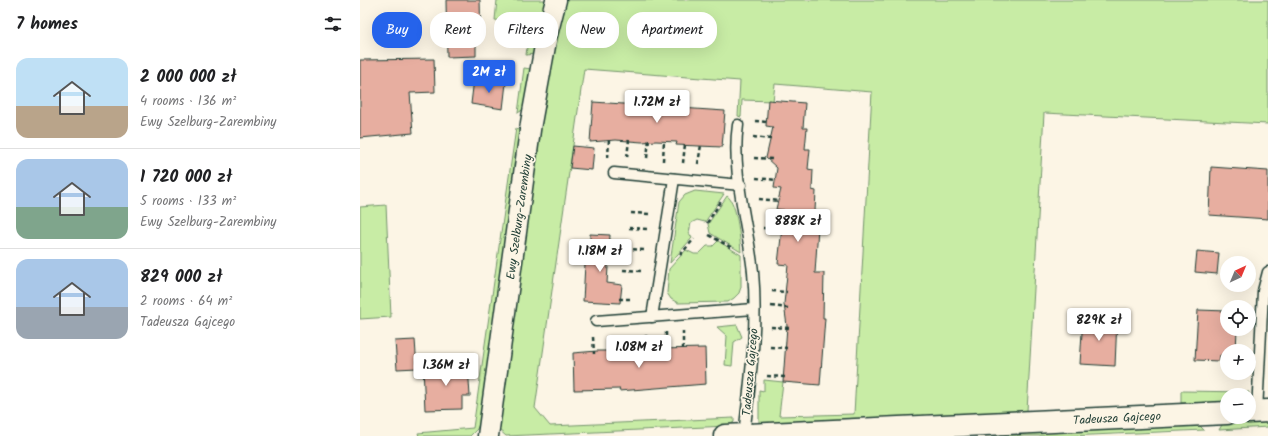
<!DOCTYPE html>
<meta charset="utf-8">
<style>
:root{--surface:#fff;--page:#f6f6f6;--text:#202124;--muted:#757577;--line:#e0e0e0;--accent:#2563eb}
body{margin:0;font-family:Kalam,sans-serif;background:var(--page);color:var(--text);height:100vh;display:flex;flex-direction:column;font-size:15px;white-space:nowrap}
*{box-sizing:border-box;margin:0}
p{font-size:13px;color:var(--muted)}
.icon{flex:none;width:22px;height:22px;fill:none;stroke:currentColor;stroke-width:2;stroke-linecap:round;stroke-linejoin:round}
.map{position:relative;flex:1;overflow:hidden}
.panel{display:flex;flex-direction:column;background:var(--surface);width:360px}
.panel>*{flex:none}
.hud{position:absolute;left:12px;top:12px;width:380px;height:36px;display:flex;gap:8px}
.needle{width:26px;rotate:44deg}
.fabs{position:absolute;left:860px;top:256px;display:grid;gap:8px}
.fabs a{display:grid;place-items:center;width:36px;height:36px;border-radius:50%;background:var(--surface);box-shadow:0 4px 16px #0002;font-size:20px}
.price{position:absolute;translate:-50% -34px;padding:0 9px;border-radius:4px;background:#fff;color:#222;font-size:13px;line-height:26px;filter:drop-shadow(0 1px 2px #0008)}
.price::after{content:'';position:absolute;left:50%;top:24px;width:12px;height:9px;margin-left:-6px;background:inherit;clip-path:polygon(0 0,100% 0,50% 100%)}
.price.on{background:var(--accent);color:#fff}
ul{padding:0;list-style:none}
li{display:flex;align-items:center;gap:12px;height:100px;padding:0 16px}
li+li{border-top:1px solid var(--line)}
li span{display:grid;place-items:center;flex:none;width:112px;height:80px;border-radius:12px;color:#555}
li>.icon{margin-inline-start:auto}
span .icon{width:48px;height:48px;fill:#fffc;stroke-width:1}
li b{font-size:17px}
h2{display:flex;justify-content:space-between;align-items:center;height:48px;padding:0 16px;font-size:17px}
.chip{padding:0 14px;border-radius:16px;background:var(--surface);box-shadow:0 4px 16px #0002;font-size:14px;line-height:36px}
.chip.on{background:var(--accent);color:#fff}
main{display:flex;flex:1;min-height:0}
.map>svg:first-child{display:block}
</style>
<main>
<section class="panel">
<h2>7 homes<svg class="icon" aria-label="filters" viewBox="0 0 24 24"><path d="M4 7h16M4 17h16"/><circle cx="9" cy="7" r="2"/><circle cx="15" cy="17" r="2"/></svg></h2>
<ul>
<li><span style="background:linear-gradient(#bfe0f5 60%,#b9a48a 0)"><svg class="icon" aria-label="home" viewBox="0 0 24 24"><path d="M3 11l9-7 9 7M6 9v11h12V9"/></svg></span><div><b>2 000 000 zł</b><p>4 rooms · 136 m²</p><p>Ewy Szelburg-Zarembiny</p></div></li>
<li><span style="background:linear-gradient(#a9c7e8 60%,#7fa58c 0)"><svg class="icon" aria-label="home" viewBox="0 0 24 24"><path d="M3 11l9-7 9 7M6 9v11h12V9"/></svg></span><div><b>1 720 000 zł</b><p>5 rooms · 133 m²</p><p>Ewy Szelburg-Zarembiny</p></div></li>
<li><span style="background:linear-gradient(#a9c7e8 60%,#9aa5b1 0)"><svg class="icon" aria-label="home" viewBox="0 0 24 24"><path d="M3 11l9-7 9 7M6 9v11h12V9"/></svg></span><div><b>829 000 zł</b><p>2 rooms · 64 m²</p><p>Tadeusza Gajcego</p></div></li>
</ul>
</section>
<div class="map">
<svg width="908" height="436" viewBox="0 0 908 436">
<rect width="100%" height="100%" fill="#fcf5e5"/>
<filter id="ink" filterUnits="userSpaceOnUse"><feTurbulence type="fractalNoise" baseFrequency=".025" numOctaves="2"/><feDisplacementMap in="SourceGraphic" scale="8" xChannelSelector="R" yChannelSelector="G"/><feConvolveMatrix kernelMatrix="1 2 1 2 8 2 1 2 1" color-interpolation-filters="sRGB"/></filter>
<g filter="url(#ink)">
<g fill="#c8eca5" stroke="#74946c">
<polygon points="137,0 187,0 175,54 166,55 170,24 135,20"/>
<polygon points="205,0 908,0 908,124 684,113 667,411 399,424 399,390 404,391 404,380 423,382 419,416 494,414 512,92 415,84 413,101 382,100 381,117 378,116 380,81 224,69 175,408 190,426 374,418 374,422 368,426 146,436 138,429 188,71"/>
<polygon points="164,68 171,69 165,108 158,113"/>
<polygon points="156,128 161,132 121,419 117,429 110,436 59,436 58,433 113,428"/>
<polygon points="335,191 364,194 345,222 337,220 331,223 329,233 332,238 310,263 319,202 325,195"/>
<path d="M367,196C377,202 380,239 381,252L350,233L348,224Z"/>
<polygon points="26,205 31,317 0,319 0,207"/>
<polygon points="358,241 381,255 381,287 379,293 374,298 368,302 318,303 311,299 307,293 309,269 326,250 334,254 339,254 347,246 353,246"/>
<polygon points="377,325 382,337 374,342 372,366 365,365 367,336 357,327"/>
<polygon points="821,391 889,392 888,395 867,395 867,403 821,403"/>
<polygon points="908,421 908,427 859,430 863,423"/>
<polygon points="838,424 844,430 709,436 574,436"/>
</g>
<g fill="#e7aea0" stroke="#1f3d34">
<polygon points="86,0 120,0 121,40 116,40 116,56 87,57"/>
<polygon points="74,59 75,92 50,93 53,133 0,138 0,60"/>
<polygon points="114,79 146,83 143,109 111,104"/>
<polygon points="408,100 445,103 443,128 447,128 445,149 450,149 448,169 453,170 452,190 456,191 455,211 459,212 455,273 464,273 463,318 465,318 460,385 423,382 427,326 424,304 428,265 418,264 424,210 416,209 421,189 414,188 417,168 406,158 413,127 406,126"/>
<polygon points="233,102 278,105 278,103 299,104 320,106 320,108 365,111 362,147 316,145 317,142 296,141 282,142 256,140 230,142"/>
<polygon points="213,146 234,148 232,170 210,168"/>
<polygon points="851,167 908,171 908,219 849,215"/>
<polygon points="230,234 250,235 247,283 262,285 260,303 223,301 225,264 230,255"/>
<polygon points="837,251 859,253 857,274 835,272"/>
<polygon points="838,310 867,311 867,329 877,329 876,351 867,351 867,356 860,355 859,361 835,360"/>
<polygon points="723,317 757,319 755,366 720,364"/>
<polygon points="55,340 57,368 37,369 35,341"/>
<polygon points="345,348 346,384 259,391 260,389 214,390 213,353 237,351 258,351 259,353 298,352 299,349"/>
<polygon points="108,366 110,396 102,396 102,409 65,410 63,367"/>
</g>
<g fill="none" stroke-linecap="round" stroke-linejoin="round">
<g stroke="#1f3d34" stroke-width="13">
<g id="service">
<path d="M378,125C371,171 388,225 393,272C398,326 390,382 384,435"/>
<polyline points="254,173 381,185"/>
<polyline points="292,317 314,179"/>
<polyline points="236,321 394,309"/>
<polyline points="897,412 903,291 908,272"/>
</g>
</g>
<g stroke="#1f3d34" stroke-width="23">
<polyline id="minor" points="128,436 171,123 187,35 196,0"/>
</g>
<g stroke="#1f3d34" stroke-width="25">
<g id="tertiary">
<polyline points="889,412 908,411"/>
<polyline points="365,436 867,413"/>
</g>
</g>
<g stroke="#1f3d34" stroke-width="2.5" stroke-dasharray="4 3" stroke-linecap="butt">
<polyline points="395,121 407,122"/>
<polyline points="393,137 411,139"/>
<polyline points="267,157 269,140"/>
<polyline points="248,158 249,139"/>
<polyline points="287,158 289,139"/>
<polyline points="394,158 414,159"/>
<polyline points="303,161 304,140"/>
<polyline points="323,163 325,144"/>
<polyline points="338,164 341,145"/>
<polyline points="396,178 417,180"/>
<polyline points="399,199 420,201"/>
<polyline points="271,213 291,214"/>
<polyline points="347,223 362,200"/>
<polyline points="269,228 288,229"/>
<polyline points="403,228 422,229"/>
<polyline points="349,235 372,248"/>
<polyline points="266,249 285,250"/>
<polyline points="320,255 334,239"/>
<polyline points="263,270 282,271"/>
<polyline points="412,291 427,292"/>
<polyline points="259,299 270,299"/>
<polyline points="411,306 428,308"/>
<polyline points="411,327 429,328"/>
<polyline points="323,331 323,350"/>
<polyline points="306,332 306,351"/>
<polyline points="286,335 287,354"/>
<polyline points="270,336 271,355"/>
<polyline points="233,337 234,354"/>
<polyline points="250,337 251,353"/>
<polyline points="410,347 427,348"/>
<polyline points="407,376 425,377"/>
</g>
<use href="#service" stroke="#fcf5e5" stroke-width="10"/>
<use href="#minor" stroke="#fcf5e5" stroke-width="20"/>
<use href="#tertiary" stroke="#fcf5e5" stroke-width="22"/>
</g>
</g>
<g text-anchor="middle" stroke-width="3.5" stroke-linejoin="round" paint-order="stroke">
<g font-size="12" fill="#1f3d34" stroke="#fcf5e5">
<text transform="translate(159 217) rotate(-82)" y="4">Ewy Szelburg-Zarembiny</text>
<text transform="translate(390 372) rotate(-85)" y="4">Tadeusza Gajcego</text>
<text transform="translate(757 418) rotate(-3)" y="4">Tadeusza Gajcego</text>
</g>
</g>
</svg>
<div class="fabs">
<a><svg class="needle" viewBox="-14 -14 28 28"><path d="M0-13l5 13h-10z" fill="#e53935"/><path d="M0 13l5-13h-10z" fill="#757577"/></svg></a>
<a><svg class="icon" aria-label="locate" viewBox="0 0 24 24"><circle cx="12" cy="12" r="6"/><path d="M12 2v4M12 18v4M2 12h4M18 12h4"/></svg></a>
<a>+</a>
<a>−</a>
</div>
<b class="price on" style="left:129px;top:94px">2M zł</b>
<b class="price" style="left:297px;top:124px">1.72M zł</b>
<b class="price" style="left:438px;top:243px">888K zł</b>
<b class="price" style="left:240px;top:273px">1.18M zł</b>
<b class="price" style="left:739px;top:342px">829K zł</b>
<b class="price" style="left:279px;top:369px">1.08M zł</b>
<b class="price" style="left:86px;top:387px">1.36M zł</b>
<div class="hud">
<a class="chip on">Buy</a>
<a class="chip">Rent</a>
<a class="chip">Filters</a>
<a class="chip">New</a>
<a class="chip">Apartment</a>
</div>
</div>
</main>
